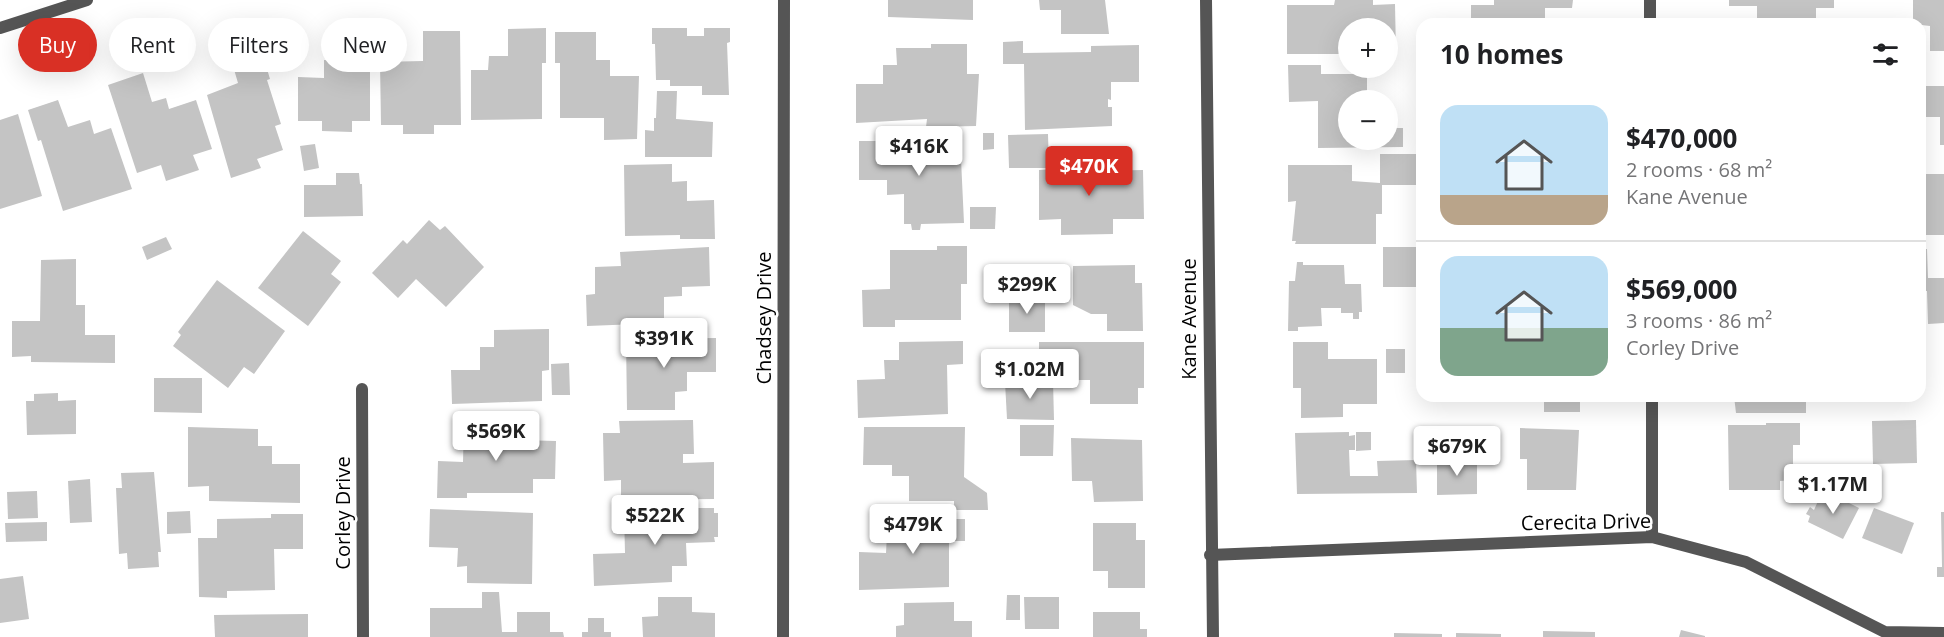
<!DOCTYPE html>
<meta charset="utf-8">
<style>
:root{--surface:#fff;--page:#f2f2f2;--text:#202124;--muted:#757577;--line:#e0e0e0;--accent:#d93025}
body{margin:0;font-family:"Open Sans",sans-serif;background:var(--page);color:var(--text);height:100vh;display:flex;flex-direction:column;font-size:22px;white-space:nowrap}
*{box-sizing:border-box;margin:0}
p{font-size:20px;color:var(--muted)}
.icon{flex:none;width:33px;height:33px;fill:none;stroke:currentColor;stroke-width:2;stroke-linecap:round;stroke-linejoin:round}
.map{position:relative;flex:1;overflow:hidden}
.panel{position:absolute;left:1416px;top:18px;width:510px;height:384px;display:flex;flex-direction:column;background:var(--surface);border-radius:18px;box-shadow:0 6px 24px #0002}
.panel>*{flex:none}
.guide{position:absolute;left:18px;top:18px;width:570px;height:54px;display:flex;gap:12px}
.fabs{position:absolute;left:1338px;top:18px;display:grid;gap:12px}
.fabs a{display:grid;place-items:center;width:60px;height:60px;border-radius:50%;background:var(--surface);box-shadow:0 6px 24px #0002;font-size:30px}
.price{position:absolute;translate:-50% -51px;padding:0 14px;border-radius:6px;background:#fff;color:#222;font-size:20px;line-height:39px;filter:drop-shadow(0 2px 3px #0008)}
.price::after{content:'';position:absolute;left:50%;top:36px;width:18px;height:14px;margin-left:-9px;background:inherit;clip-path:polygon(0 0,100% 0,50% 100%)}
.price.on{background:var(--accent);color:#fff}
ul{padding:0;list-style:none}
li{display:flex;align-items:center;gap:18px;height:150px;padding:0 24px}
li+li{border-top:2px solid var(--line)}
li span{display:grid;place-items:center;flex:none;width:168px;height:120px;border-radius:18px;color:#555}
li>.icon{margin-inline-start:auto}
span .icon{width:72px;height:72px;fill:#fffc;stroke-width:1}
li b{font-size:26px}
h2{display:flex;justify-content:space-between;align-items:center;height:72px;padding:0 24px;font-size:26px}
.chip{padding:0 21px;border-radius:27px;background:var(--surface);box-shadow:0 6px 24px #0002;font-size:21px;line-height:54px}
.chip.on{background:var(--accent);color:#fff}
.map>svg:first-child{display:block}
</style>
<div class="map">
<svg width="1944" height="637" viewBox="0 0 1944 637">
<rect width="100%" height="100%" fill="#fff"/>
<g fill="#c4c4c4">
<polygon points="888,0 973,0 973,20 888,17"/>
<polygon points="1039,0 1105,0 1109,34 1061,34 1061,10 1040,10"/>
<polygon points="1335,0 1373,0 1373,5 1395,4 1396,54 1388,54 1388,28 1348,28 1348,54 1287,54 1287,5 1334,5"/>
<polygon points="1494,0 1573,0 1572,8 1545,8 1545,24 1471,24 1471,5 1494,5"/>
<polygon points="1729,0 1834,0 1834,8 1816,8 1816,24 1757,24 1757,6 1729,6"/>
<polygon points="1913,0 1944,0 1944,51 1930,51 1930,26 1913,24"/>
<polygon points="546,28 546,63 542,63 542,119 471,120 471,70 488,70 489,56 508,56 508,29"/>
<polygon points="652,28 687,28 687,36 704,36 704,28 730,28 730,42 727,43 729,95 702,95 702,86 670,86 670,80 656,80 655,44 652,44"/>
<polygon points="334,31 370,31 370,121 352,121 352,132 322,131 322,121 298,121 298,77 324,78 324,60 335,60"/>
<polygon points="423,31 460,31 461,125 434,125 434,134 403,134 403,125 381,125 380,62 423,61"/>
<polygon points="555,32 596,32 596,60 610,60 610,76 639,76 637,139 604,140 604,118 560,118 560,63 555,63"/>
<polygon points="263,37 273,68 267,69 270,79 267,80 281,124 275,126 283,150 257,159 261,168 231,178 207,95 238,83 228,49"/>
<polygon points="1023,41 1023,53 1091,52 1091,46 1139,45 1139,82 1111,82 1111,100 1108,99 1108,107 1112,107 1112,126 1025,130 1024,64 1003,64 1003,42"/>
<polygon points="931,44 967,44 967,74 979,74 976,126 926,127 927,119 856,123 856,84 883,84 883,65 897,65 896,48 931,48"/>
<polygon points="1288,65 1321,65 1321,74 1367,74 1367,100 1348,100 1348,140 1388,140 1388,128 1403,128 1403,147 1318,148 1318,101 1289,102"/>
<polygon points="143,73 152,102 166,98 169,109 196,100 212,149 193,155 199,170 166,181 161,165 137,173 108,85"/>
<polygon points="1920,86 1944,86 1944,145 1940,145 1940,117 1920,117"/>
<polygon points="657,91 677,91 676,119 713,122 712,157 645,157 645,130 654,131 654,118 656,118"/>
<polygon points="58,100 68,127 90,120 94,134 111,128 132,189 63,211 41,140 38,141 28,110"/>
<polygon points="18,114 42,196 0,209 0,120"/>
<polygon points="983,133 994,133 994,149 983,150"/>
<polygon points="1048,134 1049,168 1009,168 1008,135"/>
<polygon points="939,137 960,138 964,223 921,224 920,230 912,230 911,224 904,224 904,194 887,195 887,180 859,180 859,141 940,141"/>
<polygon points="315,144 319,168 304,171 300,146"/>
<polygon points="1380,154 1416,154 1416,185 1382,185 1382,214 1376,214 1376,244 1295,244 1296,241 1292,241 1296,201 1288,202 1288,165 1352,165 1352,181 1380,183"/>
<polygon points="1057,159 1095,159 1095,171 1143,170 1144,219 1113,219 1113,234 1061,235 1061,219 1039,220 1039,170 1057,169"/>
<polygon points="672,164 672,182 687,181 687,201 714,200 715,239 680,239 680,235 625,236 624,165"/>
<polygon points="336,173 359,173 360,184 362,184 363,216 304,217 304,185 336,185"/>
<polygon points="1922,174 1944,174 1944,235 1926,235 1926,227 1920,227 1920,210 1926,210 1926,195 1922,195"/>
<polygon points="970,207 996,207 995,229 970,229"/>
<polygon points="429,220 440,230 445,226 484,267 446,307 416,279 398,298 372,273 403,240 407,244"/>
<polygon points="303,231 341,261 331,274 341,282 308,326 258,288"/>
<polygon points="166,237 172,249 147,260 142,247"/>
<polygon points="937,246 967,246 967,284 961,284 961,320 895,320 895,327 863,327 862,290 890,289 890,250 937,250"/>
<polygon points="709,247 710,286 682,287 682,296 664,297 664,323 587,326 586,295 595,294 595,267 621,266 620,252"/>
<rect x="1383" y="247" width="34" height="40"/>
<polygon points="1920,249 1927,249 1928,278 1944,278 1944,323 1928,324 1927,291 1920,291"/>
<polygon points="76,259 76,305 85,305 85,335 115,335 115,363 31,362 31,356 12,357 12,321 40,321 41,260"/>
<polygon points="1297,262 1303,262 1303,265 1344,265 1345,284 1361,284 1362,312 1359,312 1359,319 1353,319 1353,313 1341,313 1341,308 1321,308 1322,326 1298,327 1298,331 1288,331 1289,281 1295,281"/>
<polygon points="1135,265 1135,283 1142,283 1143,331 1107,331 1107,314 1091,314 1073,305 1073,266"/>
<polygon points="217,280 285,331 254,374 244,367 228,388 173,346 181,335 178,332"/>
<rect x="1009" y="298" width="36" height="34"/>
<polygon points="549,329 549,370 542,371 542,401 452,404 451,370 480,370 480,347 494,347 494,330"/>
<polygon points="716,338 716,372 687,372 687,391 675,392 675,410 627,410 626,339"/>
<polygon points="963,341 963,364 947,365 948,414 858,418 857,380 885,379 884,360 899,360 899,342"/>
<polygon points="1039,342 1144,342 1144,388 1138,388 1138,404 1090,404 1090,380 1076,380 1076,385 1059,385 1059,377 1039,377"/>
<polygon points="1293,342 1328,342 1328,359 1377,359 1377,404 1343,404 1343,417 1301,418 1301,388 1293,388"/>
<rect x="1386" y="349" width="19" height="24"/>
<polygon points="569,363 570,395 552,395 551,364"/>
<polygon points="154,378 202,378 202,413 154,412"/>
<polygon points="1053,381 1054,420 1007,419 1005,382"/>
<polygon points="58,393 58,401 76,400 76,434 27,435 26,401 34,401 34,394"/>
<rect x="1544" y="396" width="36" height="16"/>
<polygon points="1734,396 1806,396 1806,413 1736,413"/>
<polygon points="693,420 694,454 683,454 683,463 714,462 714,499 621,500 621,480 604,481 603,433 620,433 619,421"/>
<polygon points="1916,420 1917,463 1873,464 1872,421"/>
<polygon points="464,422 519,422 519,440 556,441 555,479 533,479 533,493 467,493 467,498 437,498 438,461 463,462"/>
<polygon points="1766,423 1800,423 1800,445 1793,445 1793,480 1780,481 1780,490 1729,490 1728,425 1766,425"/>
<polygon points="1020,425 1054,425 1053,456 1020,456"/>
<polygon points="188,427 258,429 258,446 272,446 272,464 300,464 300,503 209,501 209,486 188,487"/>
<polygon points="864,427 965,427 964,477 987,493 988,510 954,510 954,501 909,501 909,476 892,476 892,465 863,465"/>
<polygon points="1520,428 1579,430 1576,490 1527,490 1527,459 1520,459"/>
<polygon points="1349,432 1349,436 1355,435 1355,450 1349,450 1350,476 1378,476 1377,461 1416,460 1417,493 1297,494 1295,433"/>
<polygon points="1356,432 1371,432 1371,450 1356,451"/>
<polygon points="1071,438 1142,440 1143,501 1094,502 1092,481 1072,481"/>
<polygon points="1477,459 1477,494 1437,495 1437,460"/>
<polygon points="154,472 161,552 158,552 159,567 128,569 127,553 119,554 116,488 122,488 121,473"/>
<polygon points="90,479 92,522 70,523 68,481"/>
<polygon points="1823,490 1859,508 1843,539 1808,522 1810,516 1806,514 1810,507 1814,510"/>
<polygon points="37,491 38,518 8,519 7,492"/>
<polygon points="682,508 714,508 714,513 718,513 718,537 714,537 715,542 686,543 687,566 672,566 672,582 594,586 593,554 625,553 624,512 682,511"/>
<polygon points="1874,508 1914,523 1902,554 1862,538"/>
<polygon points="430,509 533,513 532,584 467,583 467,566 457,567 458,548 429,547"/>
<polygon points="190,511 191,533 167,534 167,512"/>
<polygon points="1941,512 1944,512 1944,577 1937,577 1937,567 1942,567"/>
<polygon points="271,514 303,514 303,549 274,549 275,590 227,591 227,598 199,597 198,538 217,538 217,519 271,518"/>
<polygon points="901,515 949,515 949,519 965,519 965,541 949,541 949,587 859,590 859,552 886,553 887,534 901,534"/>
<polygon points="47,522 47,541 6,542 5,523"/>
<polygon points="1093,523 1136,523 1136,540 1145,540 1145,588 1108,588 1108,571 1093,571"/>
<polygon points="23,576 29,619 0,623 0,579"/>
<polygon points="482,592 499,592 502,632 517,632 517,612 550,612 550,632 563,632 564,637 430,637 430,608 482,608"/>
<polygon points="1007,595 1020,595 1020,620 1006,620"/>
<polygon points="658,597 692,597 692,612 715,613 715,637 643,637 642,617 658,616"/>
<polygon points="1024,597 1059,597 1059,629 1025,629"/>
<polygon points="954,602 954,621 972,621 972,637 896,637 896,626 904,625 904,603"/>
<polygon points="1093,612 1140,612 1140,629 1147,629 1147,637 1093,637"/>
<polygon points="308,614 308,637 215,637 214,615"/>
<polygon points="588,618 604,618 604,632 611,632 611,637 582,637 582,632 588,632"/>
<polygon points="1681,630 1705,636 1705,637 1679,637"/>
<polygon points="1543,631 1595,632 1595,637 1543,637"/>
<polygon points="1394,633 1442,634 1442,637 1394,637"/>
<polygon points="1456,633 1501,634 1501,637 1456,637"/>
</g>
<g fill="none" stroke-linecap="round" stroke-linejoin="round">
<g stroke="#555" stroke-width="12">
<polyline points="1206,0 1213,637"/>
<polyline points="1650,0 1650,24"/>
<polyline points="0,28 87,0"/>
<polyline points="362,389 363,637"/>
<polyline points="1652,396 1652,537"/>
<polyline points="1210,555 1652,537 1746,562 1885,632 1944,633"/>
<polyline points="783,637 784,0"/>
</g>
</g>
<g text-anchor="middle" stroke-width="5" stroke-linejoin="round" paint-order="stroke">
<g font-size="20" fill="#000" stroke="#fff">
<text transform="translate(764 318) rotate(-90)" y="7">Chadsey Drive</text>
<text transform="translate(1189 319) rotate(-90)" y="7">Kane Avenue</text>
<text transform="translate(343 513) rotate(-90)" y="7">Corley Drive</text>
<text transform="translate(1586 522) rotate(-1)" y="7">Cerecita Drive</text>
</g>
</g>
</svg>
<div class="fabs">
<a>+</a>
<a>−</a>
</div>
<b class="price" style="left:919px;top:177px">$416K</b>
<b class="price on" style="left:1089px;top:197px">$470K</b>
<b class="price" style="left:1027px;top:315px">$299K</b>
<b class="price" style="left:664px;top:369px">$391K</b>
<b class="price" style="left:1030px;top:400px">$1.02M</b>
<b class="price" style="left:496px;top:462px">$569K</b>
<b class="price" style="left:1457px;top:477px">$679K</b>
<b class="price" style="left:1833px;top:515px">$1.17M</b>
<b class="price" style="left:655px;top:546px">$522K</b>
<b class="price" style="left:913px;top:555px">$479K</b>
<div class="guide">
<a class="chip on">Buy</a>
<a class="chip">Rent</a>
<a class="chip">Filters</a>
<a class="chip">New</a>
</div>
<section class="panel">
<h2>10 homes<svg class="icon" aria-label="filters" viewBox="0 0 24 24"><path d="M4 7h16M4 17h16"/><circle cx="9" cy="7" r="2"/><circle cx="15" cy="17" r="2"/></svg></h2>
<ul>
<li><span style="background:linear-gradient(#bfe0f5 75%,#b9a48a 0)"><svg class="icon" aria-label="home" viewBox="0 0 24 24"><path d="M3 11l9-7 9 7M6 9v11h12V9"/></svg></span><div><b>$470,000</b><p>2 rooms · 68 m²</p><p>Kane Avenue</p></div></li>
<li><span style="background:linear-gradient(#bfe0f5 60%,#7fa58c 0)"><svg class="icon" aria-label="home" viewBox="0 0 24 24"><path d="M3 11l9-7 9 7M6 9v11h12V9"/></svg></span><div><b>$569,000</b><p>3 rooms · 86 m²</p><p>Corley Drive</p></div></li>
</ul>
</section>
</div>
